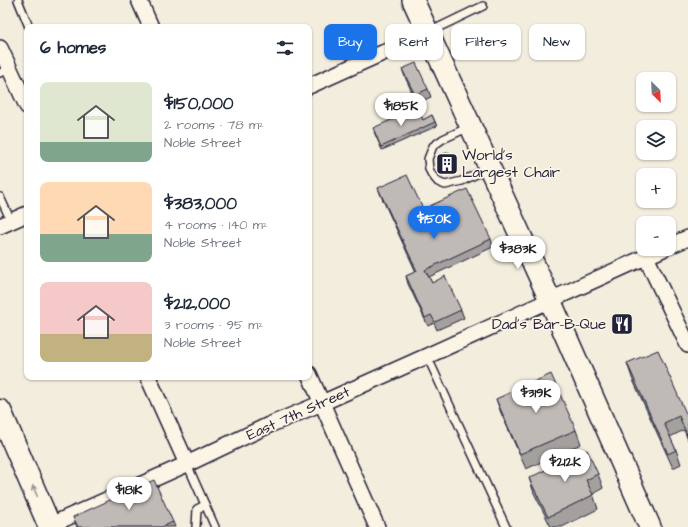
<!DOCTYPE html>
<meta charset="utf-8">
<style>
:root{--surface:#fff;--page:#f6f6f7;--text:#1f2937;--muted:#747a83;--accent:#1a73e8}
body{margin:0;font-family:"Architects Daughter",sans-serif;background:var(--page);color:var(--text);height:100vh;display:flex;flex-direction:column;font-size:15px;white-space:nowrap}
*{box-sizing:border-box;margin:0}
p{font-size:13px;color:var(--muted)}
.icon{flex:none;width:22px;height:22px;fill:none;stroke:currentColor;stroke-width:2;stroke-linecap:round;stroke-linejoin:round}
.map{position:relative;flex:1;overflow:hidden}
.details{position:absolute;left:24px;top:24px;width:288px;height:356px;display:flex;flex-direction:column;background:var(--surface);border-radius:8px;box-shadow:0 1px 3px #0004}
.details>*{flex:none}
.guide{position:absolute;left:324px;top:24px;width:304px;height:36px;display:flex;gap:8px}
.needle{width:26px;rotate:156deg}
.fabs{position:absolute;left:636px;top:72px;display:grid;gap:8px}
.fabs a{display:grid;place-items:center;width:40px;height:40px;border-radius:8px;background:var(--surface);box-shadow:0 1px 3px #0004;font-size:20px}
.price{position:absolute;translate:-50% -34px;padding:0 9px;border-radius:14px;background:#fff;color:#222;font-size:13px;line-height:26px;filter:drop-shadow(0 1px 2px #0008)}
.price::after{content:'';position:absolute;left:50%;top:24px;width:12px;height:9px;margin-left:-6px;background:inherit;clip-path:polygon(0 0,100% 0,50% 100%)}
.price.on{background:var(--accent);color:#fff}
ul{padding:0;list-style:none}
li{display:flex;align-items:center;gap:12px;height:100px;padding:0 16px}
li span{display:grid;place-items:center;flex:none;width:112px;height:80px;border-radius:8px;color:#555}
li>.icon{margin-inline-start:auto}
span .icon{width:48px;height:48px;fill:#fffc;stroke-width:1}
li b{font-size:17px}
h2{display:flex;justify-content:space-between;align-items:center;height:48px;padding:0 16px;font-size:17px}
.chip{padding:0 14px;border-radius:8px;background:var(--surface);box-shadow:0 1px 3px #0004;font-size:14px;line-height:36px}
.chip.on{background:var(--accent);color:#fff}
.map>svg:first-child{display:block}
</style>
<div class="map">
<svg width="688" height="527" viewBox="0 0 688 527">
<rect width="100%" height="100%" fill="#f3edde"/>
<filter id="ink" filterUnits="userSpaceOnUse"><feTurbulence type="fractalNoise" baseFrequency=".025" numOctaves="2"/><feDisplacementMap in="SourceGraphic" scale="8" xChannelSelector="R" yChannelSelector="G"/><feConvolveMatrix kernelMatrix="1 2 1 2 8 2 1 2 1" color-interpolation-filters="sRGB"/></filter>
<g filter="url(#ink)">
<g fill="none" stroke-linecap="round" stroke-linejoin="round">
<g stroke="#22223b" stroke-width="10">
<g id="lane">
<polyline points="18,0 29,27"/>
<polyline points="429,32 483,6"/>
<polyline points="0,73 10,69"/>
<polyline points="469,127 443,139 433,146 428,159 429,169 432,175 438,182 445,185 462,181 487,169"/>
<polyline points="0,197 11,221"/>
<polyline points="427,356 506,527"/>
<polyline points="187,464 215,527"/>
<polyline points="196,527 197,509 205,505"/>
</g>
</g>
<g stroke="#22223b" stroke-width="18">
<g id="street">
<polyline points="139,0 151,27"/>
<polyline points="0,48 27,106"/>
<polyline points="309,86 427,33"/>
<polyline points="0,226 27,214"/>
<polyline points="669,246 688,238"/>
<polyline points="646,257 688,345"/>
<polyline points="309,374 377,527"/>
<polyline points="148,377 187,464"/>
<polyline points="46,527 187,464 269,425 322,403 427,356 663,249"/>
</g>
</g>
<g stroke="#22223b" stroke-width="24">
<polyline id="secondary" points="413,0 550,300 650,527"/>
</g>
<g stroke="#22223b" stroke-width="25">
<polyline id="highway" points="0,411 50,527"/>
</g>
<use href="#lane" stroke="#fcf5e5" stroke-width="7"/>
<use href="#street" stroke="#fcf5e5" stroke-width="15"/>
<use href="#secondary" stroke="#fcf5e5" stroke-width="21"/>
<use href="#highway" stroke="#fcf5e5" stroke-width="22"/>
</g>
<g fill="#a4a09d" stroke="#22223b">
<polygon points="402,69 428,89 431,97 417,103 405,77"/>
<polygon points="432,115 437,126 382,150 374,132 423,120"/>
<polygon points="440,160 453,163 455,167 445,172"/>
<polygon points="378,188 491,239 493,247 429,277 432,283 461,310 464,318 437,330 434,323 428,326 408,284 406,276 416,272 381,196"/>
<polygon points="627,363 688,418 688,440 684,430 670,437 676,450 681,464 673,468 632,378"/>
<polygon points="496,399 576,430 581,444 526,469 501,413"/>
<polygon points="598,474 603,488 593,494 598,509 562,527 551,527 534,493 529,478"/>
<polygon points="73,517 173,522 175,527 77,527"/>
</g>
<g fill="#bfbab6" stroke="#22223b">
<polygon points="416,63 428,89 415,95 402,69"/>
<polygon points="418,108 423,120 432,115 435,122 381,147 373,128"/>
<polygon points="449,152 453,163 444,168 438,156"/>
<polygon points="407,175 423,209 467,189 491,239 425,270 432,283 445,276 461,310 435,322 431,315 425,318 406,276 417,271 378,188"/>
<polygon points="658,350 688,418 688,437 679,416 664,423 676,450 668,454 627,363"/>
<polygon points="551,374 576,430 520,454 496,399"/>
<polygon points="587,450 598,474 586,480 593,495 548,517 529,478"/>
<polygon points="154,480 173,522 162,527 78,527 73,517"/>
</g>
<defs><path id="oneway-shaft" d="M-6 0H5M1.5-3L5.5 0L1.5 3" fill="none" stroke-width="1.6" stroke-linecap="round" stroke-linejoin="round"/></defs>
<use stroke="#9a9698" href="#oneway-shaft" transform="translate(35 491) rotate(-113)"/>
</g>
<defs>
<g id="building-square" transform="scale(1.15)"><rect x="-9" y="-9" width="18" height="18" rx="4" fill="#22223b" stroke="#fcf5e5"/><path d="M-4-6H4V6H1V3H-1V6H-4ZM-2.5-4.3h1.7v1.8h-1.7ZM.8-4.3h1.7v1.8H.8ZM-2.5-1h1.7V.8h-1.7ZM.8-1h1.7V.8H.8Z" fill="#fff"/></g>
<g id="restaurant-square" transform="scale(1.15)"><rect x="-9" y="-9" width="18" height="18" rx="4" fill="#22223b" stroke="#fcf5e5"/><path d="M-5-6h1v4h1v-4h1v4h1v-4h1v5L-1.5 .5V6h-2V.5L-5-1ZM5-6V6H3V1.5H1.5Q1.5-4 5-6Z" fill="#fff"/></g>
</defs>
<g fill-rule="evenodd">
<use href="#building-square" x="447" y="164"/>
<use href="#restaurant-square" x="622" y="324"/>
</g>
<g text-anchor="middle" stroke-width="3.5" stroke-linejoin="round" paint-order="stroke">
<g font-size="15" fill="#22223b" stroke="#fcf5e5" text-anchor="start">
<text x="462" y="160">World’s<tspan x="462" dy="17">Largest Chair</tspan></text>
<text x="606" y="329" text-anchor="end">Dad's Bar-B-Que</text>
</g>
<g font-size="15" fill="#22223b" stroke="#fcf5e5">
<text transform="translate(298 413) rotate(-24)" y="5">East 7th Street</text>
</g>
</g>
</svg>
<div class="fabs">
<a><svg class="needle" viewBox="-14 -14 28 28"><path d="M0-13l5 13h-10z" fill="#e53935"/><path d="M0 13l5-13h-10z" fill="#747a83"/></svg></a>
<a><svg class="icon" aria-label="layers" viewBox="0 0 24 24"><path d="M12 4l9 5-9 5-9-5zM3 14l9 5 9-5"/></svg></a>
<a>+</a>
<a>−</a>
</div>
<b class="price" style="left:401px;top:127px">$185K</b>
<b class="price on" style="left:434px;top:240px">$150K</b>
<b class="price" style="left:518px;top:270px">$383K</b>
<b class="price" style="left:536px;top:414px">$319K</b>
<b class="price" style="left:565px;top:483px">$212K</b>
<b class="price" style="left:129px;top:511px">$181K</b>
<div class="guide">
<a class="chip on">Buy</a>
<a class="chip">Rent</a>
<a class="chip">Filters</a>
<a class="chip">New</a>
</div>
<section class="details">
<h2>6 homes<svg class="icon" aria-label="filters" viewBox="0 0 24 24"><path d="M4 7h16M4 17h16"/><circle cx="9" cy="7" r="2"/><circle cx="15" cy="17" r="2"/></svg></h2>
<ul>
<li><span style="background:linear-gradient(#dfe7d0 75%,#7fa58c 0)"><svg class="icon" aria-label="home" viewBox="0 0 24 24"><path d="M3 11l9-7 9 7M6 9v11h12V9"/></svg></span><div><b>$150,000</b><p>2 rooms · 78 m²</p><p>Noble Street</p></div></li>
<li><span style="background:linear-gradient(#ffd9b3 65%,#7fa58c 0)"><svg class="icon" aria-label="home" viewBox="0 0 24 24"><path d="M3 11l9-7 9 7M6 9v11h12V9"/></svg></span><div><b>$383,000</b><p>4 rooms · 140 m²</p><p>Noble Street</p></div></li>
<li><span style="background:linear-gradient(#f6c9c9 65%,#c2b280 0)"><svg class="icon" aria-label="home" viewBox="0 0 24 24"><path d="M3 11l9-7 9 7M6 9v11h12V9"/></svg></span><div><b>$212,000</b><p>3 rooms · 95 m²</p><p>Noble Street</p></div></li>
</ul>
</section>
</div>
